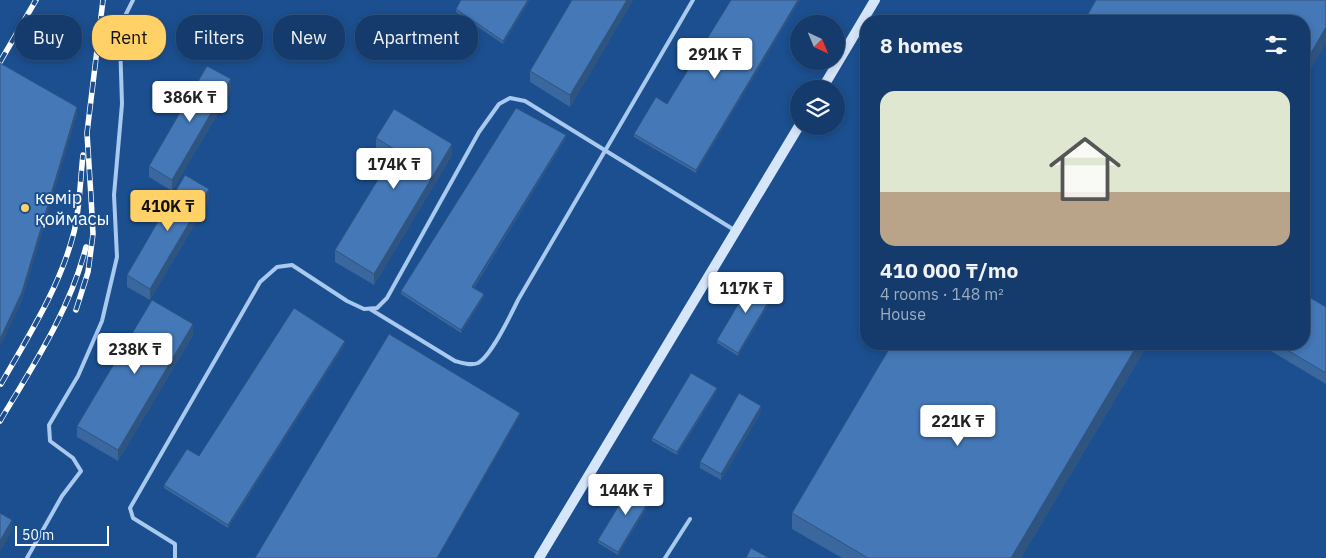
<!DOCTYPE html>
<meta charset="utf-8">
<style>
:root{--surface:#143b6b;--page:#214673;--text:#f1f3f6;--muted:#9dadc1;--line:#33557e;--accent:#ffd166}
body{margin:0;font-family:"IBM Plex Sans",sans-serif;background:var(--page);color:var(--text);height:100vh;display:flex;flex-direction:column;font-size:19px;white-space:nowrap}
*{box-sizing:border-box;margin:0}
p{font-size:16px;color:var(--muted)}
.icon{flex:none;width:28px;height:28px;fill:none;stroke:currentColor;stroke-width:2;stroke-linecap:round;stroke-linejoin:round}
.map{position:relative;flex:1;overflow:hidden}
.side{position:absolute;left:860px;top:15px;width:450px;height:335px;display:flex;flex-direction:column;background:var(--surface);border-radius:20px;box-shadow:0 2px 8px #0003,0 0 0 1px var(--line)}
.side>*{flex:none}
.guide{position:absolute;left:15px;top:15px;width:475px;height:45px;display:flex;gap:10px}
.needle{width:32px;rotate:136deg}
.controls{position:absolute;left:790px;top:15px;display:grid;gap:10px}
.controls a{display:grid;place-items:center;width:55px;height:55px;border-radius:50%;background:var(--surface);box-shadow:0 2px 8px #0003,0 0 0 1px var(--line);font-size:25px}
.scale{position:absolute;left:15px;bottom:12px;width:94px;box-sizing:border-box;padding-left:5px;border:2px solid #fff;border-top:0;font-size:14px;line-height:18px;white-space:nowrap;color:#fff;-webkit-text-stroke:4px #1b4f8f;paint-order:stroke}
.price{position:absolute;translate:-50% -42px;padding:0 11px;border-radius:5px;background:#fff;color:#222;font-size:16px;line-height:32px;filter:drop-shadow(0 1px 2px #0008)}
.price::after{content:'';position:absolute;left:50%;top:30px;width:15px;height:11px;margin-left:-8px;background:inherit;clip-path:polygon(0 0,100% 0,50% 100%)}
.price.current{background:var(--accent);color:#111}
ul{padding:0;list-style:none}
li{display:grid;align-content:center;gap:10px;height:265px;padding:0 20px}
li+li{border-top:1px solid var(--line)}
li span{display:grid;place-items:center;height:155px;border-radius:15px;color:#555}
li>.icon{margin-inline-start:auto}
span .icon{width:90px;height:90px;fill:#fffc;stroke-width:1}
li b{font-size:21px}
h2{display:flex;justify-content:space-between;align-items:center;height:60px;padding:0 20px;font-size:21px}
.chip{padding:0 18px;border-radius:20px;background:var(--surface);box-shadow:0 2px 8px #0003,0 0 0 1px var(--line);font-size:18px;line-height:45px}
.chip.current{background:var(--accent);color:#111}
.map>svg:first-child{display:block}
</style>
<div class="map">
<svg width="1326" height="558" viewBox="0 0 1326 558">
<rect width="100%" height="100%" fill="#1b4f8f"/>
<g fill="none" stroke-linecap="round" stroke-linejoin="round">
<g stroke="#a9c9ee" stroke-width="4">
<path d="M370,309L455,361C462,363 471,366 478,363C492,355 511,314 518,300L693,0"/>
<polyline points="27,558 62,496 81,471 73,458 50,441 49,425 78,376 102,321 117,257 114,195 122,104 120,41 122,28 126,14 133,0"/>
<polyline points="175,558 175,544 133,518 130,508 260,282 277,267 292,265 347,301 364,309 377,308 387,298 479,132 499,104 510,98 525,101 736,231"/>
<polyline points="665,558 690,519"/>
</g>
<g stroke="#d6e6fa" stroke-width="10">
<polyline points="822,89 875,0"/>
<polyline points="539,558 799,126"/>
</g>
<g stroke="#fff" stroke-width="5.5">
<g id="rail">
<polyline points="0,62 36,0"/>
<polyline points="76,310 88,272 93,234 91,197 87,133 103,0"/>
<path d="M1,384C29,335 60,287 74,232C80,207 80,181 83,155"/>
<path d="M0,421C34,364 69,312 86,247"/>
</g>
</g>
<use href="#rail" stroke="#1b4f8f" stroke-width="4" stroke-dasharray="11" stroke-linecap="butt"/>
</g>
<g fill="#3a679d">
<polygon points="461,0 530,0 503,44 456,12 456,9"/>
<polygon points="572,0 633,0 570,107 530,82 530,71"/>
<polygon points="731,0 800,0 696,173 634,137 634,134 667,104"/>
<polygon points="231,91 172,191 149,177 149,166"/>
<polygon points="376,138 452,155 374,285 335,262 335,250 391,158 376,149"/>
<polygon points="566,138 474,288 484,297 461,333 401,294 401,291"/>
<polygon points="209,200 150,300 127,287 127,275"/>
<polygon points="776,292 738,356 717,343 717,340"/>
<polygon points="1326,307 1326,384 1259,344 1304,344"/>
<polygon points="193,335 118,461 77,437 77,426"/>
<polygon points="345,344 228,528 164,488 164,485 199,456"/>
<polygon points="1148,344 1021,558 842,558 792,529 792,513"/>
<polygon points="717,391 677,455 652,441 652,438"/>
<polygon points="761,412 721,480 700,468 700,462"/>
<polygon points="655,494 618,555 598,543 598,540"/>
</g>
<g fill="#305480">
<polygon points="528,0 530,0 503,44 503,41"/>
<polygon points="627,0 633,0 570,107 570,95"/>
<polygon points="798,0 800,0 696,173 696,170"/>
<polygon points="1326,27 1326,43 1304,81 1304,65"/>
<polygon points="231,79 231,91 172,191 172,180"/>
<polygon points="77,107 77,115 22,301 0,347 0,339"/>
<polygon points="566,135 566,138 472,290 472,287"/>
<polygon points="452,144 452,155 374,285 374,274"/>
<polygon points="209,189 209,200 150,300 150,289"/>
<polygon points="776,289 776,292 738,356 738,353"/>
<polygon points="484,294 484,297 461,333 461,330"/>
<polygon points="193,324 193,335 118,461 118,450"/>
<polygon points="345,341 345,344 228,528 228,525"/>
<polygon points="1138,344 1148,344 1021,558 1011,558"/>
<polygon points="717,388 717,391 677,455 677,452"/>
<polygon points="761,406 761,412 721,480 721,474"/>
<polygon points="520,413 520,416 438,558 437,558"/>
<polygon points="655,491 655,494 618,555 618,552"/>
<polygon points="12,520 12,531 0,552 0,541"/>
</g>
<g fill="#4478b7" stroke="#305480">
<polygon points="461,0 528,0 503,41 456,9"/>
<polygon points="572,0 627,0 570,95 530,71"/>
<polygon points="731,0 798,0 696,170 634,134 656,97 667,104"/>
<polygon points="1096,0 1326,0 1326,27 1304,65 1304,21 1084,21"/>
<polygon points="0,63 77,107 22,292 0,339"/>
<polygon points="207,66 231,79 172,180 149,166"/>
<polygon points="516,108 566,135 472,287 484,294 461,330 401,291"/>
<polygon points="394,109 452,144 374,274 335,250 396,150 376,138"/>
<polygon points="185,175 209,189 150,289 127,275"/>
<polygon points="755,276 776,289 738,353 717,340"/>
<polygon points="1304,294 1326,307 1326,373 1277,344 1304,344"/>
<polygon points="152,300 193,324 118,450 77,426"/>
<polygon points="294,308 345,341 228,525 164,485 187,449 199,456"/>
<polygon points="389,334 520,413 437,558 255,558"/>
<polygon points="892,344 1138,344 1011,558 868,558 792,513"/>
<polygon points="691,373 717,388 677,452 652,438"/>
<polygon points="739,393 761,406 721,474 700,462"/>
<polygon points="635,479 655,491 618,552 598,540"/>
<polygon points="0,513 12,520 0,541"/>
<polygon points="751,548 769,558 746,558"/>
</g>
<circle fill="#ffd166" stroke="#1b4f8f" stroke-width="2" cx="25" cy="208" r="5"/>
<g text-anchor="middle" stroke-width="4" stroke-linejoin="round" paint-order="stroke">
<g font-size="18" fill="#fff" stroke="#1b4f8f" text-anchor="start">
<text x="35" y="204">көмір<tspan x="35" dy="21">қоймасы</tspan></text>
</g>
</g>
</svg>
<div class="controls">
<a><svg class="needle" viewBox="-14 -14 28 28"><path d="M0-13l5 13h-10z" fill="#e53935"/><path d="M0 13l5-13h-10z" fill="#9dadc1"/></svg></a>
<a><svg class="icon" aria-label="layers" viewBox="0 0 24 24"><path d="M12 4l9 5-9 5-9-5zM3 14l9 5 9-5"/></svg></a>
</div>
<div class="scale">50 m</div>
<b class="price" style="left:715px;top:80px">291K ₸</b>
<b class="price" style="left:190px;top:123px">386K ₸</b>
<b class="price" style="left:394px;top:190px">174K ₸</b>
<b class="price current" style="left:168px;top:232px">410K ₸</b>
<b class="price" style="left:746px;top:314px">117K ₸</b>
<b class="price" style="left:135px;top:375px">238K ₸</b>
<b class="price" style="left:958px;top:447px">221K ₸</b>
<b class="price" style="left:626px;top:516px">144K ₸</b>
<div class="guide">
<a class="chip">Buy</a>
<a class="chip current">Rent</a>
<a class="chip">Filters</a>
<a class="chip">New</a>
<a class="chip">Apartment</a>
</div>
<section class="side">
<h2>8 homes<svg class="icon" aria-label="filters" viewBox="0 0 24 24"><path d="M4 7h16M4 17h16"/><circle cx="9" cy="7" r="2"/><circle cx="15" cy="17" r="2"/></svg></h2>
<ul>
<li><span style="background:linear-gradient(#dfe7d0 65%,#b9a48a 0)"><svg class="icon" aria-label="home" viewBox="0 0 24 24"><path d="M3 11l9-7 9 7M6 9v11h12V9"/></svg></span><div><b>410 000 ₸/mo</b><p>4 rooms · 148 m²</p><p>House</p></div></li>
</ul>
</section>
</div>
